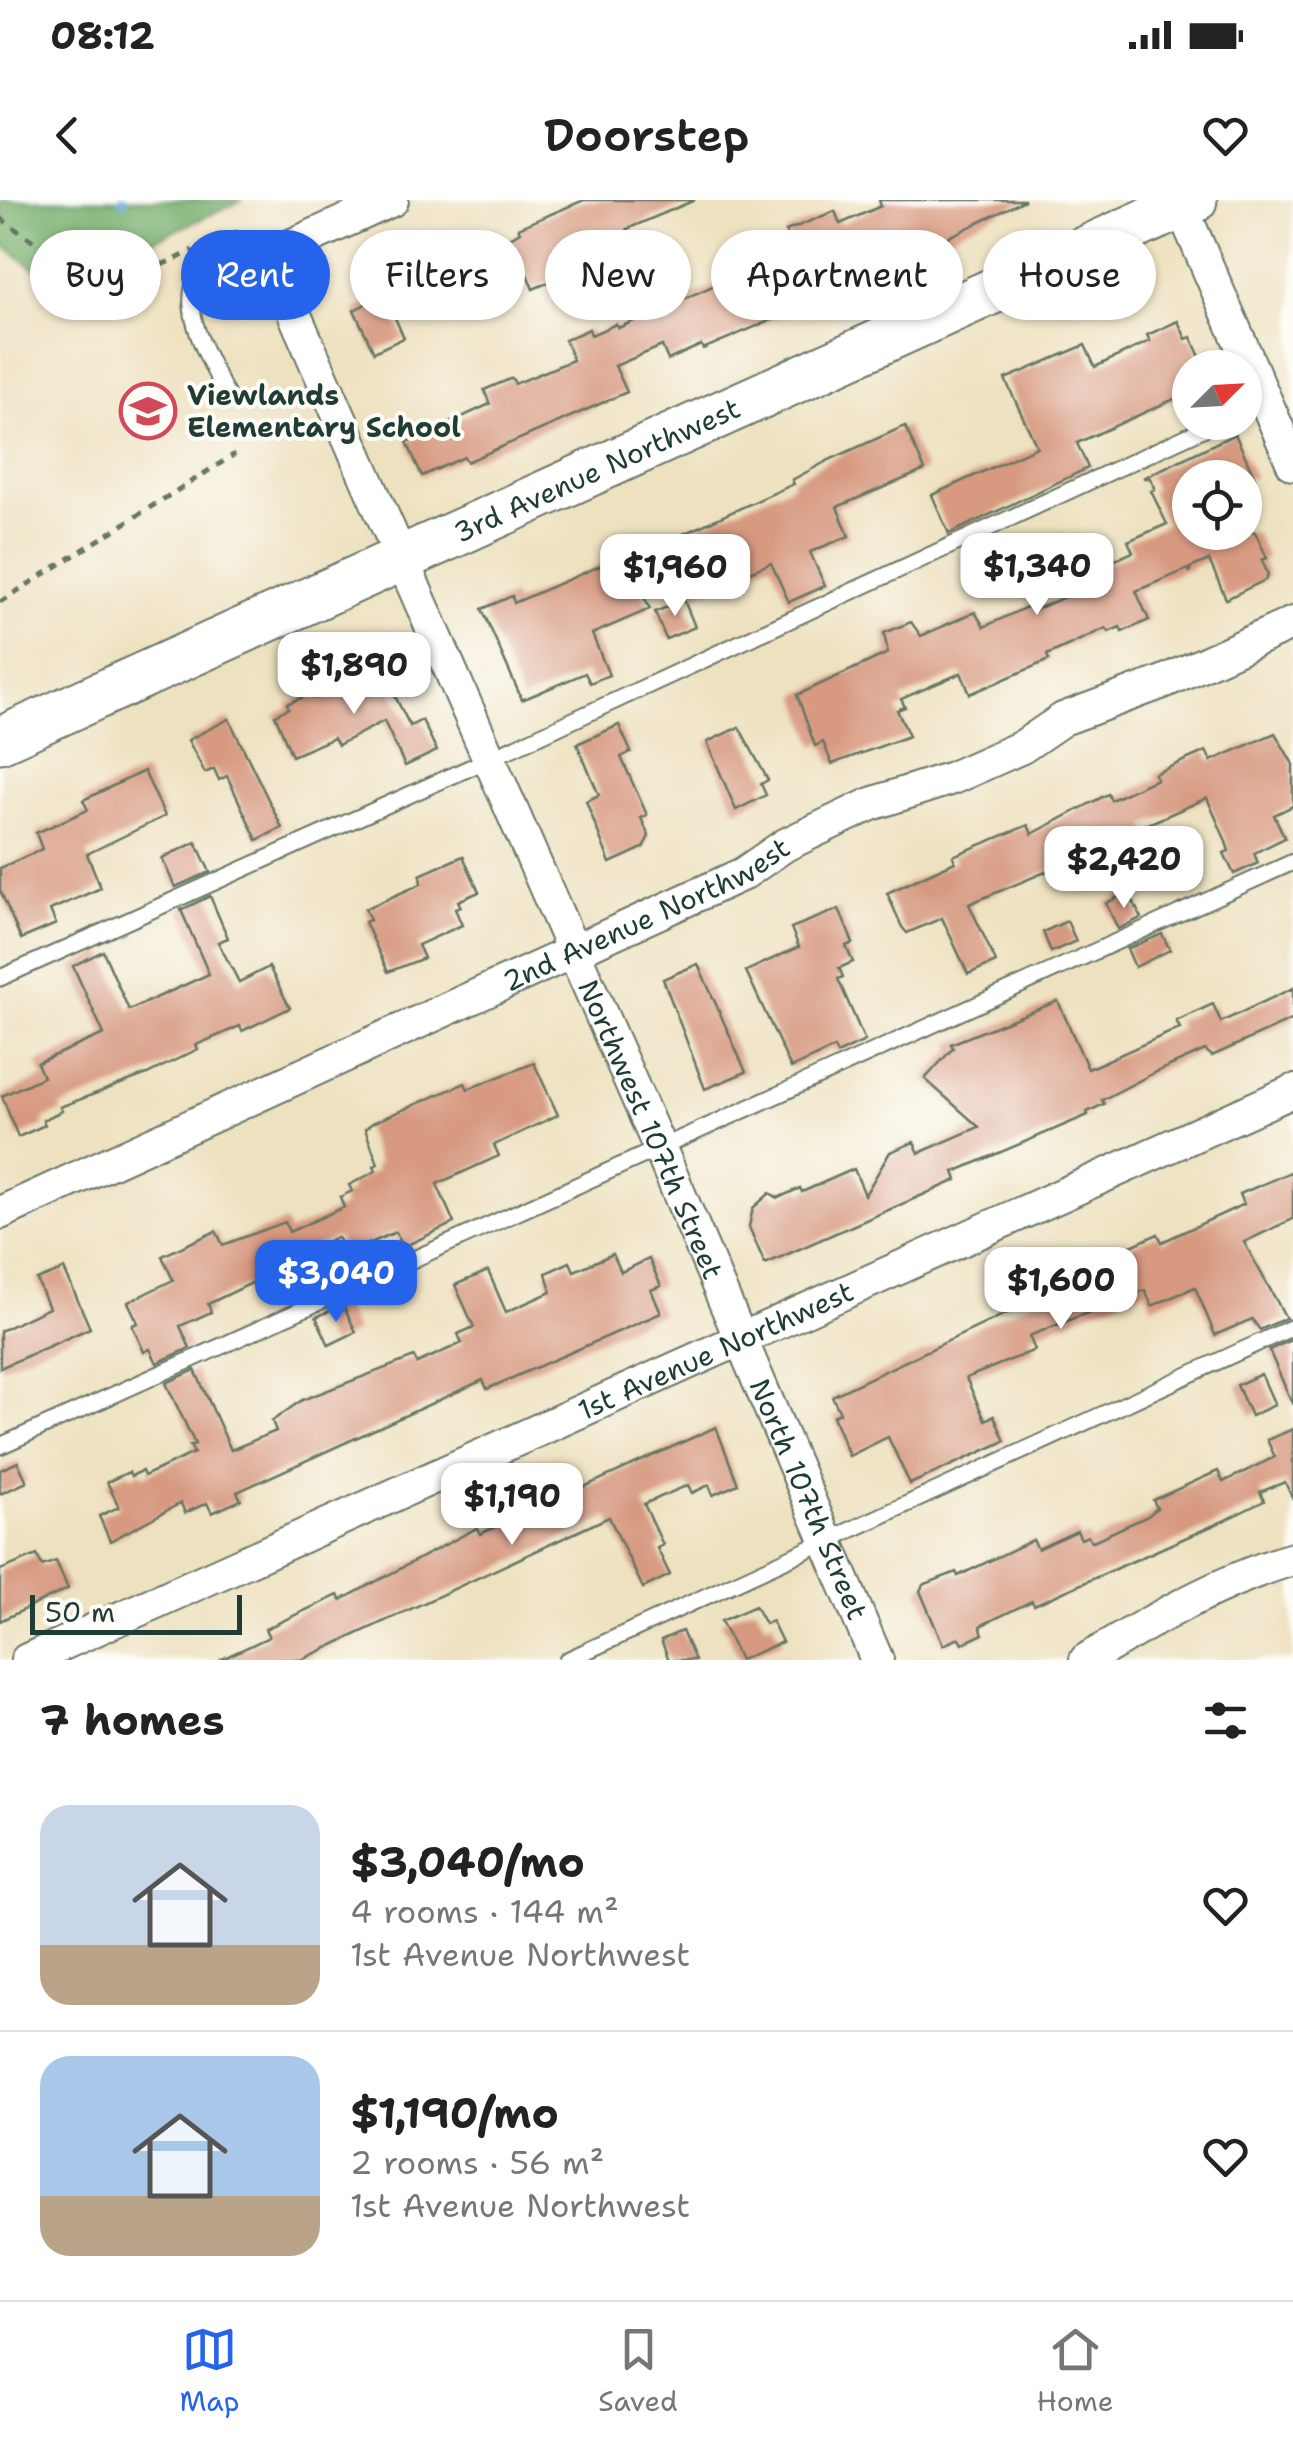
<!DOCTYPE html>
<meta charset="utf-8">
<style>
:root{--surface:#fff;--page:#f6f6f6;--text:#222;--muted:#767676;--line:#e0e0e0;--accent:#2563eb}
body{margin:0;font-family:"Shantell Sans",sans-serif;background:var(--page);color:var(--text);height:100vh;display:flex;flex-direction:column;font-size:38px;white-space:nowrap}
*{box-sizing:border-box;margin:0}
p{font-size:32px;color:var(--muted)}
.icon{flex:none;width:55px;height:55px;fill:none;stroke:currentColor;stroke-width:2;stroke-linecap:round;stroke-linejoin:round}
.map{position:relative;height:1460px;overflow:hidden}
.drawer{display:flex;flex-direction:column;background:var(--surface);flex:1}
.drawer>*{flex:none}
.guide{position:absolute;left:30px;top:30px;width:1235px;height:90px;display:flex;gap:20px}
.needle{width:65px;rotate:66deg}
.fabs{position:absolute;left:1172px;top:150px;display:grid;gap:20px}
.fabs a{display:grid;place-items:center;width:90px;height:90px;border-radius:50%;background:var(--surface);box-shadow:0 2px 8px #0004;font-size:50px}
.scale{position:absolute;left:30px;bottom:25px;width:212px;box-sizing:border-box;padding-left:10px;border:5px solid #1f3d34;border-top:0;font-size:28px;line-height:35px;white-space:nowrap;color:#1f3d34;-webkit-text-stroke:8px #fdfcf7;paint-order:stroke}
.price{position:absolute;translate:-50% -85px;padding:0 22px;border-radius:20px;background:#fff;color:#222;font-size:32px;line-height:65px;filter:drop-shadow(0 2px 5px #0008)}
.price::after{content:'';position:absolute;left:50%;top:60px;width:30px;height:22px;margin-left:-15px;background:inherit;clip-path:polygon(0 0,100% 0,50% 100%)}
.price.active{background:var(--accent);color:#fff}
ul{padding:0;list-style:none}
li{display:flex;align-items:center;gap:30px;height:250px;padding:0 40px}
li+li{border-top:2px solid var(--line)}
li span{display:grid;place-items:center;flex:none;width:280px;height:200px;border-radius:30px;color:#555}
li>.icon{margin-inline-start:auto}
span .icon{width:120px;height:120px;fill:#fffc;stroke-width:1}
li b{font-size:42px}
h2{display:flex;justify-content:space-between;align-items:center;height:120px;padding:0 40px;font-size:42px}
.chip{padding:0 35px;border-radius:45px;background:var(--surface);box-shadow:0 2px 8px #0004;font-size:35px;line-height:90px}
.chip.active{background:var(--accent);color:#fff}
.status{display:flex;justify-content:space-between;align-items:center;height:70px;padding:0 50px;background:var(--surface);direction:ltr}
.status svg{height:28px;fill:currentColor}
header{display:flex;justify-content:space-between;align-items:center;height:130px;padding:0 40px;background:var(--surface);font-size:45px;font-weight:600}
.tab-bar{display:flex;justify-content:space-around;align-items:center;height:140px;border-top:2px solid var(--line);background:var(--surface);font-size:28px;color:var(--muted)}
.tab-bar a{display:grid;justify-items:center;gap:5px}
.tab-bar .active{color:var(--accent)}
.map>svg:first-child{display:block}
</style>
<div class="status"><b>08:12</b><svg viewBox="0 0 49 12"><path d="M0 12V9h3v3zM5 12V6h3v6zM10 12V3h3v9zM15 12V0h3v12zM26 1h20v11H26zM47 4h2v5h-2z"/></svg></div>
<header><svg class="icon" aria-label="back" viewBox="0 0 24 24"><path d="M15 5l-7 7 7 7"/></svg>Doorstep<svg class="icon" aria-label="heart" viewBox="0 0 24 24"><path d="M12 20l-8-8c-3-5 5-10 8-4 3-6 11-1 8 4z"/></svg></header>
<div class="map">
<svg width="1293" height="1460" viewBox="0 0 1293 1460">
<rect width="100%" height="100%" fill="#fdfcf7"/>
<filter id="ink" filterUnits="userSpaceOnUse"><feTurbulence type="fractalNoise" baseFrequency=".01" numOctaves="2"/><feDisplacementMap in="SourceGraphic" scale="20" xChannelSelector="R" yChannelSelector="G"/><feConvolveMatrix kernelMatrix="1 2 1 2 8 2 1 2 1" color-interpolation-filters="sRGB"/></filter>
<filter id="wash" filterUnits="userSpaceOnUse"><feTurbulence type="fractalNoise" baseFrequency=".0048" numOctaves="4" result="noise"/><feDisplacementMap in="SourceGraphic" scale="40" xChannelSelector="R" yChannelSelector="G"/><feGaussianBlur stdDeviation="2.25" result="paint"/><feColorMatrix in="noise" values="0 0 0 0 0 0 0 0 0 0 0 0 0 0 0 0 0 1.4 0 .05"/><feComposite in="paint" operator="in"/></filter>
<g filter="url(#wash)">
<rect width="100%" height="100%" fill="#eee1c0"/>
<polygon fill="#76af6d" stroke="#4a7650" stroke-width="2.5" points="0,0 243,0 56,84 0,43"/>
<g fill="none" stroke-linecap="round" stroke-linejoin="round">
<polyline stroke="#6ba5db" stroke-width="9" points="123,0 123,1"/>
</g>
<g id="blocks">
<g fill="#d79980">
<polygon points="584,0 695,0 627,29 632,41 620,46 622,51 533,89 526,72 440,111 435,100 395,118 404,138 374,152 354,110 424,74 419,63 439,54 446,69 500,44 520,32 518,28"/>
<polygon points="879,0 1025,0 943,40 945,46 703,149 701,145 668,160 662,146 615,166 627,192 467,262 464,257 422,276 407,242 490,204 484,190 512,178 515,184 573,160 565,140 589,129 591,135 616,124 618,128 722,82 716,70 789,38 786,31 835,11 840,24 881,6"/>
<polygon points="1178,121 1186,139 1191,137 1205,168 1190,168 1190,192 1077,243 1088,268 949,334 932,295 1037,247 1005,179 1085,145 1095,167 1150,141 1147,135"/>
<polygon points="905,226 925,270 837,307 849,336 810,352 825,386 789,402 771,363 694,395 672,339 794,284 792,280 829,260"/>
<polygon points="1235,234 1255,278 1190,278 1190,332 1255,332 1267,358 1262,360 1268,375 1265,380 1226,399 1209,360 1190,368 1190,373 1188,369 1136,391 1149,420 1122,432 1120,427 1109,432 1106,428 1047,455 1049,460 970,494 961,473 901,499 905,507 897,510 909,536 832,564 823,542 815,546 797,495 888,453 884,433 911,422 921,436 975,412 984,427 1033,404 1035,410 1087,387 1081,375 1133,352 1128,341 1167,324 1151,291 1155,289 1150,278 1143,278"/>
<polygon points="626,361 650,409 592,434 609,475 590,483 585,473 522,500 482,409 512,396 514,403 602,365 605,370"/>
<polygon points="684,400 695,427 666,439 655,412"/>
<polygon points="377,460 410,526 422,520 437,551 405,566 384,521 338,545 334,538 292,556 275,515 289,508 287,504 313,493 315,498 361,475 359,469"/>
<polygon points="229,519 282,628 257,640 227,576 219,580 214,569 205,573 188,540"/>
<polygon points="619,525 631,552 621,557 647,615 641,618 649,636 643,648 610,663 586,601 599,595 577,544"/>
<polygon points="739,527 768,580 761,584 766,595 736,610 707,542"/>
<polygon points="1275,533 1293,564 1293,606 1274,615 1285,638 1254,653 1258,663 1234,674 1224,653 1229,651 1225,639 1207,598 1146,625 1149,636 1128,645 1126,641 1103,648 969,704 996,762 968,774 942,718 907,733 902,727 887,693 955,662 953,656 1028,625 1032,634 1108,594 1111,600 1157,579 1154,574 1206,551 1211,561"/>
<polygon points="144,571 165,616 87,654 101,688 50,710 56,724 21,739 0,690 0,668 42,649 36,633 88,610 83,600"/>
<polygon points="196,642 210,672 175,687 162,658"/>
<polygon points="463,656 479,692 458,701 461,707 455,709 462,725 418,745 424,758 388,772 365,722 370,720 365,709 421,684 420,675"/>
<polygon points="1129,692 1141,718 1118,729 1106,703"/>
<polygon points="210,696 228,738 218,742 239,782 269,767 290,808 242,831 240,826 196,845 198,849 147,874 60,907 62,911 43,920 45,925 18,937 2,896 43,877 37,863 104,834 73,766 103,751 129,810 209,774 181,710"/>
<polygon points="839,709 853,743 846,746 853,762 839,768 843,777 838,779 865,841 837,854 834,848 791,868 746,771 799,747 791,728"/>
<polygon points="1067,721 1076,741 1051,752 1043,732"/>
<polygon points="1162,734 1170,750 1135,767 1127,749"/>
<polygon points="698,764 746,872 705,889 663,779"/>
<polygon points="1293,788 1293,819 1212,856 1205,850 1154,873 1102,900 1104,904 1087,912 1088,915 954,972 957,980 765,1064 749,1027 753,1008 770,993 778,998 800,988 802,992 854,969 865,995 890,952 914,942 919,953 979,927 925,879 953,848 951,844 1058,801 1088,869 1180,828 1176,821 1213,804 1221,822"/>
<polygon points="534,863 558,915 494,945 499,956 437,984 454,1023 403,1047 396,1032 345,1054 337,1037 285,1061 290,1073 261,1086 258,1080 208,1104 211,1112 180,1126 190,1148 157,1163 150,1149 144,1152 132,1125 138,1123 128,1102 173,1080 162,1056 216,1031 223,1045 285,1022 289,1032 344,1007 340,997 352,991 349,985 376,971 374,966 378,964 365,929 372,923 465,883 468,889"/>
<polygon points="1293,971 1293,1019 1244,1042 1286,1118 1260,1130 1252,1119 1215,1135 1195,1087 1152,1106 1145,1090 1029,1136 1035,1150 966,1178 985,1220 994,1216 1005,1241 910,1284 888,1237 849,1256 833,1216 840,1213 832,1196 1047,1094 1040,1080 1080,1063 1082,1068 1158,1034 1162,1042 1244,1004 1240,994"/>
<polygon points="613,1054 621,1072 649,1059 661,1086 651,1090 661,1113 487,1189 483,1180 237,1292 241,1300 212,1313 207,1303 185,1313 181,1303 110,1341 99,1316 119,1307 107,1282 129,1272 131,1276 142,1271 144,1276 194,1253 190,1246 195,1244 166,1183 195,1170 231,1250 276,1231 272,1221 302,1200 414,1157 417,1163 462,1143 458,1134 474,1127 455,1085 488,1071 506,1112 551,1092 546,1073 570,1062 574,1071"/>
<polygon points="64,1069 90,1128 0,1168 0,1131 49,1108 37,1080"/>
<polygon points="343,1105 356,1132 329,1145 316,1117"/>
<polygon points="1293,1139 1293,1205 1269,1150"/>
<polygon points="1261,1174 1275,1205 1251,1216 1237,1185"/>
<polygon points="716,1227 738,1284 713,1295 709,1285 692,1293 688,1285 644,1304 663,1345 657,1348 670,1375 643,1388 609,1317 301,1460 220,1460 269,1437 265,1429 338,1395 341,1400 477,1328 480,1334"/>
<polygon points="1293,1229 1293,1300 1285,1282 1260,1292 1264,1301 1221,1322 1034,1405 1032,1401 980,1426 983,1434 962,1444 959,1438 943,1445 920,1391 923,1385 956,1372 958,1376 1033,1340 1038,1349 1077,1331 1081,1339 1088,1336 1091,1342 1148,1316 1157,1308 1153,1300 1218,1271 1223,1282 1275,1257 1267,1240"/>
<polygon points="18,1262 27,1282 0,1294 0,1270"/>
<polygon points="37,1355 42,1366 56,1361 68,1389 0,1421 0,1370"/>
<polygon points="755,1406 765,1424 772,1421 782,1442 740,1460 721,1421"/>
<polygon points="682,1431 695,1460 669,1460 661,1440"/>
</g>
</g>
</g>
<g filter="url(#ink)">
<use href="#blocks" fill-opacity="0" stroke="#677665" stroke-width="2.5"/>
<g fill="none" stroke-linecap="round" stroke-linejoin="round">
<g stroke="#677665" stroke-width="19">
<g id="lane">
<path d="M228,198C212,163 163,88 215,63C236,53 255,58 276,67"/>
<polyline points="0,778 487,560 1218,222"/>
<polyline points="0,1246 1293,662"/>
<polyline points="567,1460 1293,1127"/>
</g>
</g>
<g stroke="#677665" stroke-width="36">
<g id="street">
<path id="s1" d="M392,0L286,48L276,59V72L661,951L877,1460"/>
<polyline points="1181,6 1293,264"/>
<path id="s2" d="M0,1013L743,674L785,645L871,604L952,578L1022,547L1063,519L1163,482L1293,423"/>
<path id="s3" d="M27,1460L1293,891"/>
<path d="M1086,1460C1151,1421 1220,1380 1293,1359"/>
</g>
</g>
<g stroke="#677665" stroke-width="49">
<g id="secondary">
<path id="s4" d="M0,540L1194,0"/>
</g>
</g>
<g stroke="#677665" stroke-width="5" stroke-dasharray="8 8" stroke-linecap="butt">
<path d="M0,18C65,65 116,94 193,50"/>
<polyline points="215,37 243,31 252,36"/>
<polyline points="0,402 235,254"/>
</g>
<use href="#lane" stroke="#fff" stroke-width="15"/>
<use href="#street" stroke="#fff" stroke-width="32"/>
<use href="#secondary" stroke="#fff" stroke-width="45"/>
</g>
</g>
<defs>
<g id="school-ring" transform="scale(2.875)"><circle r="9.5" fill="#fdfcf7" stroke="#d1495b" stroke-width="1.5"/><path d="M0-5L7-2L0 1L-7-2ZM-4 1L0 2.5L4 1V4Q0 6-4 4Z" fill="#d1495b"/></g>
</defs>
<g fill-rule="evenodd">
<use href="#school-ring" x="148" y="211"/>
</g>
<g text-anchor="middle" stroke-width="8" stroke-linejoin="round" paint-order="stroke">
<g font-size="28" font-weight="bold" fill="#1f3d34" stroke="#fdfcf7" text-anchor="start">
<text x="187" y="205">Viewlands<tspan x="187" dy="32">Elementary School</tspan></text>
</g>
<g font-size="28" fill="#1f3d34" stroke="#fdfcf7">
<text dy="10" stroke="none"><textPath href="#s4" startOffset="655">3rd Avenue Northwest</textPath></text>
<text dy="10" stroke="none"><textPath href="#s2" startOffset="712">2nd Avenue Northwest</textPath></text>
<text dy="10" stroke="none"><textPath href="#s1" startOffset="1080">Northwest 107th Street</textPath></text>
<text dy="10" stroke="none"><textPath href="#s3" startOffset="755">1st Avenue Northwest</textPath></text>
<text dy="10" stroke="none"><textPath href="#s1" startOffset="1482">North 107th Street</textPath></text>
</g>
</g>
</svg>
<div class="fabs">
<a><svg class="needle" viewBox="-14 -14 28 28"><path d="M0-13l5 13h-10z" fill="#e53935"/><path d="M0 13l5-13h-10z" fill="#767676"/></svg></a>
<a><svg class="icon" aria-label="locate" viewBox="0 0 24 24"><circle cx="12" cy="12" r="6"/><path d="M12 2v4M12 18v4M2 12h4M18 12h4"/></svg></a>
</div>
<div class="scale">50 m</div>
<b class="price" style="left:1037px;top:418px">$1,340</b>
<b class="price" style="left:675px;top:419px">$1,960</b>
<b class="price" style="left:354px;top:517px">$1,890</b>
<b class="price" style="left:1124px;top:711px">$2,420</b>
<b class="price active" style="left:336px;top:1125px">$3,040</b>
<b class="price" style="left:1061px;top:1132px">$1,600</b>
<b class="price" style="left:512px;top:1348px">$1,190</b>
<div class="guide">
<a class="chip">Buy</a>
<a class="chip active">Rent</a>
<a class="chip">Filters</a>
<a class="chip">New</a>
<a class="chip">Apartment</a>
<a class="chip">House</a>
</div>
</div>
<section class="drawer">
<h2>7 homes<svg class="icon" aria-label="filters" viewBox="0 0 24 24"><path d="M4 7h16M4 17h16"/><circle cx="9" cy="7" r="2"/><circle cx="15" cy="17" r="2"/></svg></h2>
<ul>
<li><span style="background:linear-gradient(#c9d6e8 70%,#b9a48a 0)"><svg class="icon" aria-label="home" viewBox="0 0 24 24"><path d="M3 11l9-7 9 7M6 9v11h12V9"/></svg></span><div><b>$3,040/mo</b><p>4 rooms · 144 m²</p><p>1st Avenue Northwest</p></div><svg class="icon" aria-label="heart" viewBox="0 0 24 24"><path d="M12 20l-8-8c-3-5 5-10 8-4 3-6 11-1 8 4z"/></svg></li>
<li><span style="background:linear-gradient(#a9c7e8 70%,#b9a48a 0)"><svg class="icon" aria-label="home" viewBox="0 0 24 24"><path d="M3 11l9-7 9 7M6 9v11h12V9"/></svg></span><div><b>$1,190/mo</b><p>2 rooms · 56 m²</p><p>1st Avenue Northwest</p></div><svg class="icon" aria-label="heart" viewBox="0 0 24 24"><path d="M12 20l-8-8c-3-5 5-10 8-4 3-6 11-1 8 4z"/></svg></li>
</ul>
</section>
<nav class="tab-bar">
<a class="active"><svg class="icon" aria-label="map" viewBox="0 0 24 24"><path d="M3 6l6-2 6 2 6-2v14l-6 2-6-2-6 2zM9 4v14M15 6v14"/></svg>Map</a>
<a><svg class="icon" aria-label="saved" viewBox="0 0 24 24"><path d="M7 4h10v16l-5-4-5 4z"/></svg>Saved</a>
<a><svg class="icon" aria-label="home" viewBox="0 0 24 24"><path d="M3 11l9-7 9 7M6 9v11h12V9"/></svg>Home</a>
</nav>
